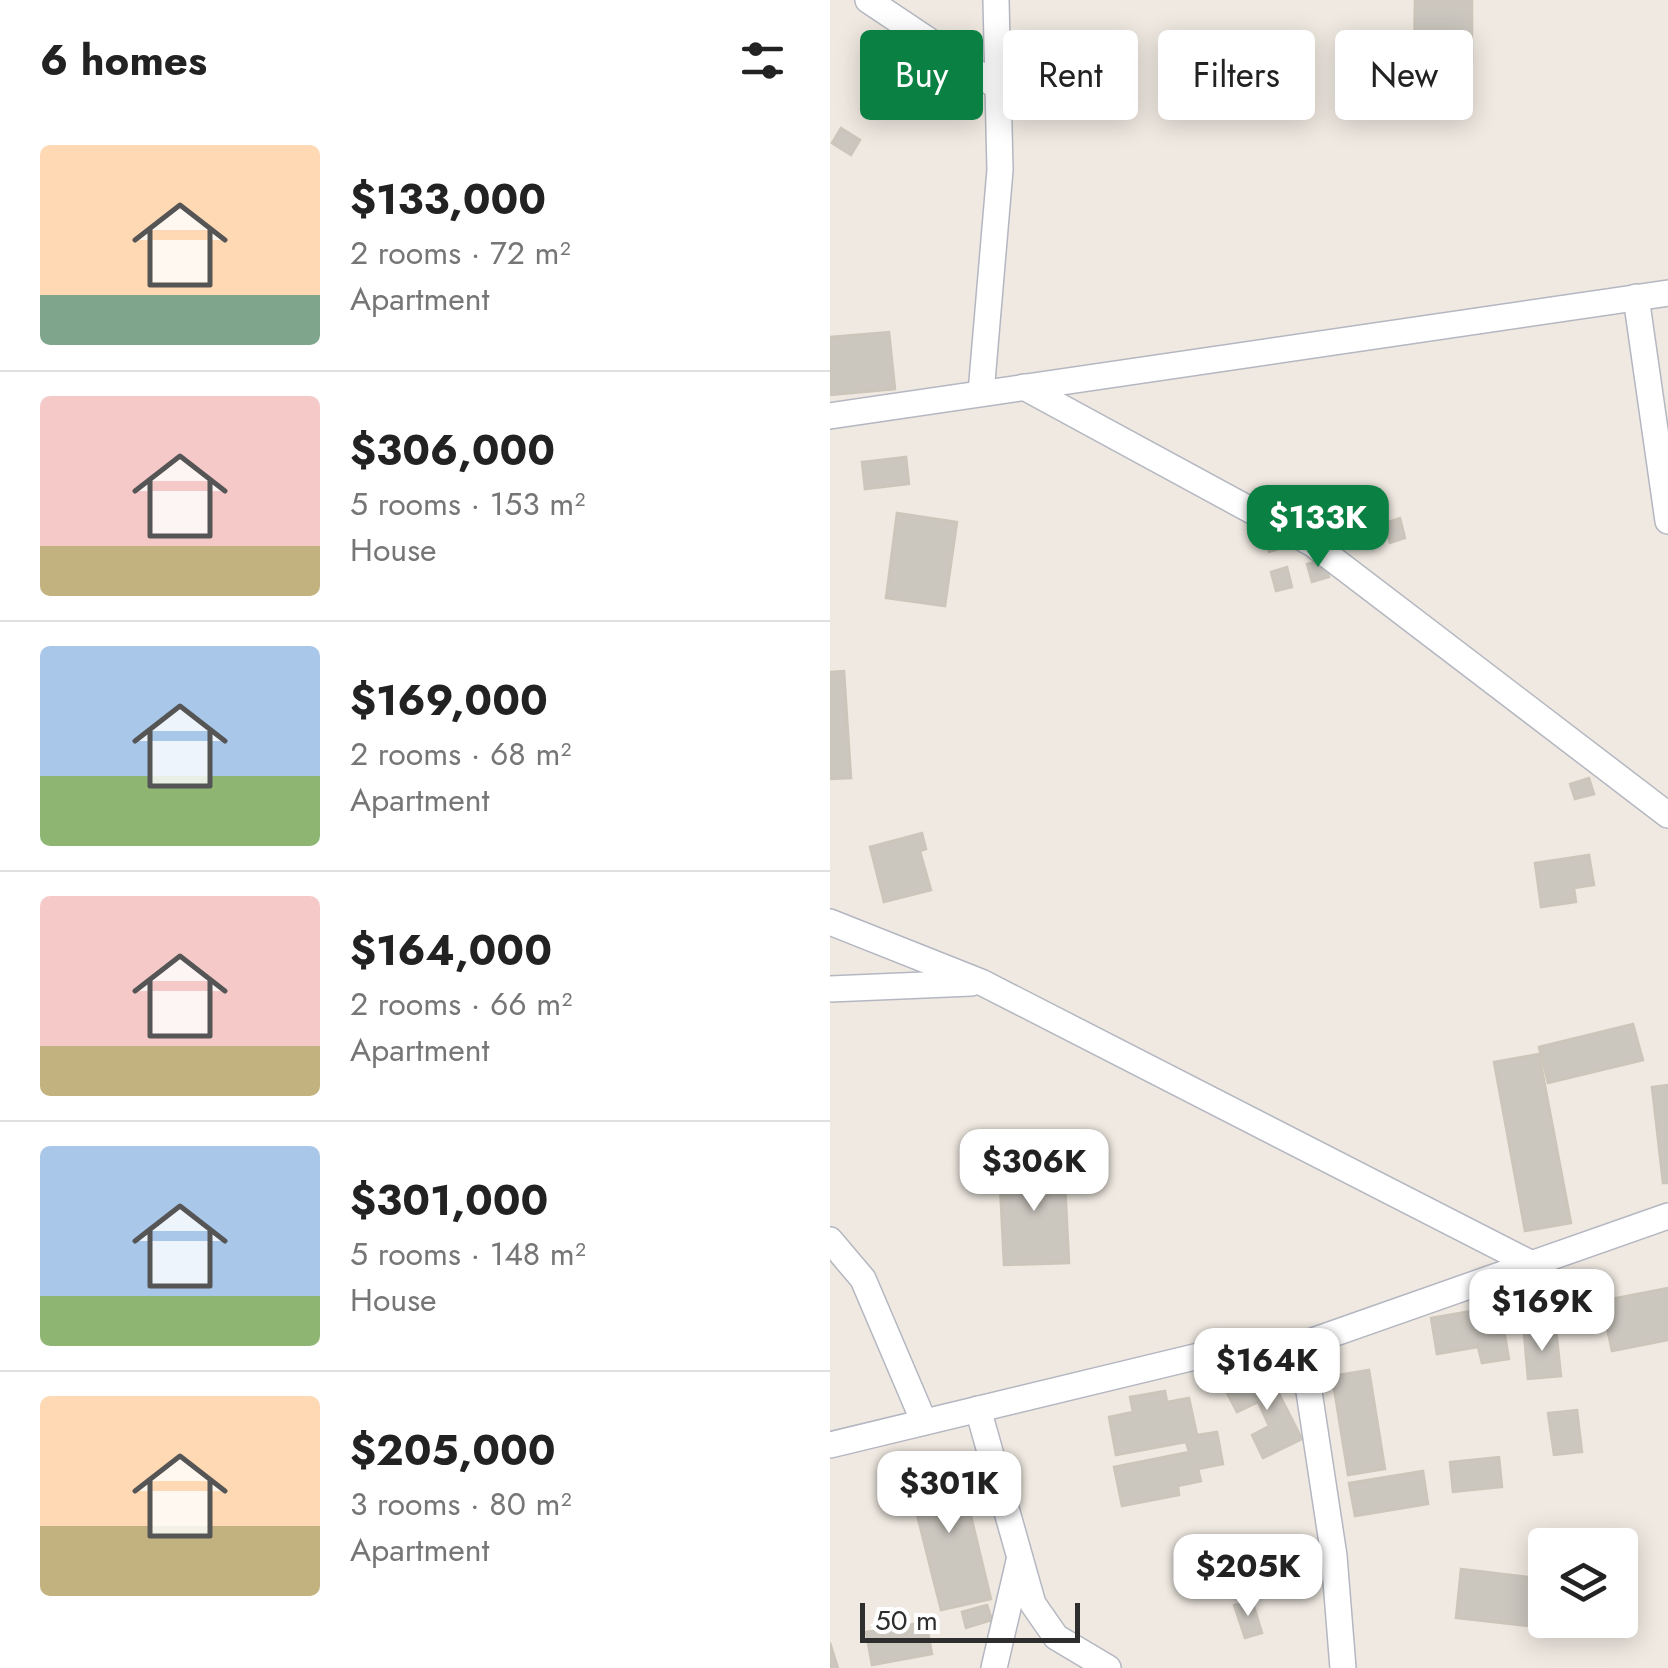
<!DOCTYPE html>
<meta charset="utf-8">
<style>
:root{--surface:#fff;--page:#f2f2f2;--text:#222;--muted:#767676;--line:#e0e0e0;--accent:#0b8043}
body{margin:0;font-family:Jost,sans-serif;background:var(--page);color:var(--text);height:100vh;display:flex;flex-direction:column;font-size:38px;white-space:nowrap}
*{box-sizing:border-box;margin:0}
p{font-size:32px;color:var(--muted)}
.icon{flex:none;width:55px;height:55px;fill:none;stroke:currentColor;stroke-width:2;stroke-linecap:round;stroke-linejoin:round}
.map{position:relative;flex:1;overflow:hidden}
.drawer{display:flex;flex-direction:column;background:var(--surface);width:830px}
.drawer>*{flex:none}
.guide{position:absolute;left:30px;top:30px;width:658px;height:90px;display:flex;gap:20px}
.tools{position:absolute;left:698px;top:1528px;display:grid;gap:20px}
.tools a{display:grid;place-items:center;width:110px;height:110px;border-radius:10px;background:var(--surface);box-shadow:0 5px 25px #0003;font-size:50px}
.scale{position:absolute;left:30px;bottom:25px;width:220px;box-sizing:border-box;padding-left:10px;border:5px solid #2e2e2e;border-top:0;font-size:28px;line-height:35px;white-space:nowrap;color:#2e2e2e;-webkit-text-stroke:8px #fff;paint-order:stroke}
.price{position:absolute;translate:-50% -85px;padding:0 22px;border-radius:20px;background:#fff;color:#222;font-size:32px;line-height:65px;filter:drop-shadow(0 2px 5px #0008)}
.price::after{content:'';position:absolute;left:50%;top:60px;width:30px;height:22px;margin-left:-15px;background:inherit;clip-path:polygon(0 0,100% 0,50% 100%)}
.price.active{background:var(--accent);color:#fff}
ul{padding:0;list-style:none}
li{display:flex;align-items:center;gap:30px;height:250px;padding:0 40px}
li+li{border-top:2px solid var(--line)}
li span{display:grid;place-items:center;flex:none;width:280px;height:200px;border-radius:10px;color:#555}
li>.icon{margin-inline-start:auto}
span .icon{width:120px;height:120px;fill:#fffc;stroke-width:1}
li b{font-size:42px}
h2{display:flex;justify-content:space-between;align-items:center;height:120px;padding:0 40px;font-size:42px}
.tag{padding:0 35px;border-radius:10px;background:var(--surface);box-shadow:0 5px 25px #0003;font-size:35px;line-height:90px}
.tag.active{background:var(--accent);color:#fff}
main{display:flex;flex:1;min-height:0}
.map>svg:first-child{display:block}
</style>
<main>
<section class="drawer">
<h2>6 homes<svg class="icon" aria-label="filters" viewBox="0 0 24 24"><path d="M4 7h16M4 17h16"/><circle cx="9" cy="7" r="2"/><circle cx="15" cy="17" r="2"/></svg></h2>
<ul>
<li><span style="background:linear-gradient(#ffd9b3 75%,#7fa58c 0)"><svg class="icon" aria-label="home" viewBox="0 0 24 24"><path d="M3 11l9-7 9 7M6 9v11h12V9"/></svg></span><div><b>$133,000</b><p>2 rooms · 72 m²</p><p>Apartment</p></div></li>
<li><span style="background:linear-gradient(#f6c9c9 75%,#c2b280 0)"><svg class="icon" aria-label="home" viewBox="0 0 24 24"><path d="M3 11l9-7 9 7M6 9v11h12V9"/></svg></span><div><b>$306,000</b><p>5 rooms · 153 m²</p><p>House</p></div></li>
<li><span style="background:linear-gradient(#a9c7e8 65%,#8fb573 0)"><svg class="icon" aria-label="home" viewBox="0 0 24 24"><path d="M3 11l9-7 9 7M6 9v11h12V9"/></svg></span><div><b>$169,000</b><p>2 rooms · 68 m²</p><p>Apartment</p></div></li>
<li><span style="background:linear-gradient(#f6c9c9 75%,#c2b280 0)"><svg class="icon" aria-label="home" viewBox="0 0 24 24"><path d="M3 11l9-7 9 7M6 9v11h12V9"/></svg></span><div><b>$164,000</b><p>2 rooms · 66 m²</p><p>Apartment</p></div></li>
<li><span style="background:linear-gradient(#a9c7e8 75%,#8fb573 0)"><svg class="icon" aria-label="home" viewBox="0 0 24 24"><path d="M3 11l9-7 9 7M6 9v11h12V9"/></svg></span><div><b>$301,000</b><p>5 rooms · 148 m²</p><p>House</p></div></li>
<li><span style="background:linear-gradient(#ffd9b3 65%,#c2b280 0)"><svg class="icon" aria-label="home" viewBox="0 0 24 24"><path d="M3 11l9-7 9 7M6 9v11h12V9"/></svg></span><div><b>$205,000</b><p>3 rooms · 80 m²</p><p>Apartment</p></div></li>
</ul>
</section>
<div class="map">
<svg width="838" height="1668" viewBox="0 0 838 1668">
<rect width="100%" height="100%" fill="#efe9e1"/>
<g fill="#cbc7bf" stroke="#cbc5ba" stroke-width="2.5">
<polygon points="585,0 642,0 642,62 584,61"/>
<polygon points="11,128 30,140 21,155 2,143"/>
<polygon points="59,332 65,389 0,395 0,337"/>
<polygon points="76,457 79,484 35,489 32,462"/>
<polygon points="490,492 496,511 477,516 472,498"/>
<circle cx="526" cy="508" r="15"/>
<polygon points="67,513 127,522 115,606 56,598"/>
<polygon points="570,518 575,538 560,543 555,523"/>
<polygon points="450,530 455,547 439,552 434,535"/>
<polygon points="494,559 499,577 482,582 477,564"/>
<polygon points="457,567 462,587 446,591 441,572"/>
<polygon points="14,671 21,778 0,779 0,672"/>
<polygon points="759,778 764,794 745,799 740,784"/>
<polygon points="92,833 96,849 90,851 101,890 54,902 40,847"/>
<polygon points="759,855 764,885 744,888 746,902 711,907 705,863"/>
<polygon points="803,1024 813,1060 718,1083 709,1047"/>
<polygon points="709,1054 741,1223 695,1231 664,1062"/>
<polygon points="838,1085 838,1183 833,1183 822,1087"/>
<polygon points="234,1163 239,1263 174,1265 169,1166"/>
<polygon points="838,1288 838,1340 782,1351 771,1301"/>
<polygon points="716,1297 722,1324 683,1332 678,1305"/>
<polygon points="670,1306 679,1359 652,1363 648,1347 607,1354 601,1318"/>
<polygon points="726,1329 731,1376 698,1379 694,1333"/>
<polygon points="437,1370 472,1439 433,1458 422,1435 439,1426 428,1402 407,1412 396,1391"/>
<polygon points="539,1370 555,1469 518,1475 502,1376"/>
<polygon points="335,1391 337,1402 359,1398 367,1435 387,1432 393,1464 368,1469 371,1481 348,1486 349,1495 292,1506 284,1467 359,1452 356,1442 286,1455 279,1417 303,1412 300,1397"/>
<polygon points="747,1410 752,1452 724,1455 718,1413"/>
<polygon points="669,1457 672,1487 623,1492 620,1462"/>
<polygon points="128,1462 161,1599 111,1610 77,1475"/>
<polygon points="593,1471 598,1504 525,1516 519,1483"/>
<polygon points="417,1541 424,1569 384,1578 378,1550"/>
<polygon points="631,1569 715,1579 715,1620 728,1620 727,1629 626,1618"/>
<polygon points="422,1600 432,1633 415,1638 404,1605"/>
<polygon points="157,1605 162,1620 136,1628 132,1612"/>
<polygon points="96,1622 102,1654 42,1665 36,1632"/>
<polygon points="0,1643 8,1668 0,1668"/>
</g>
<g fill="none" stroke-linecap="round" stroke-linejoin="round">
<g stroke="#b4b7c1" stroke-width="28">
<g id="street">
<polyline points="38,0 171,89"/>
<polyline points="806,297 838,521"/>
<polyline points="194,387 483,544 838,815"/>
<polyline points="151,393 170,170 166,0"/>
<polyline points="0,416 838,293"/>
<polyline points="0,922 151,982 698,1262"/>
<polyline points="0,989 141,983"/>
<polyline points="0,1240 33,1279 94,1422"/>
<polyline points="434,1358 838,1216"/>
<polyline points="148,1409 203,1604 226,1637 278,1668"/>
<polyline points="0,1445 406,1347 434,1358 478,1385 504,1556 513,1668"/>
<polyline points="164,1668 189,1561"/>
</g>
</g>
<use href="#street" stroke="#fff" stroke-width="25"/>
</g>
</svg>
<div class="tools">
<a><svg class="icon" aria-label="layers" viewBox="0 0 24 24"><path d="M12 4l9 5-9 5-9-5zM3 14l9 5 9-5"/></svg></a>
</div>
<div class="scale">50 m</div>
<b class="price active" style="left:488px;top:570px">$133K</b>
<b class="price" style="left:204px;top:1214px">$306K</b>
<b class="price" style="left:712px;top:1354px">$169K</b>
<b class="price" style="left:437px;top:1413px">$164K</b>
<b class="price" style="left:119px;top:1536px">$301K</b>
<b class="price" style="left:418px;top:1619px">$205K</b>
<div class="guide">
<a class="tag active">Buy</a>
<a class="tag">Rent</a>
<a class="tag">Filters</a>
<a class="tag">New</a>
</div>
</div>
</main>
